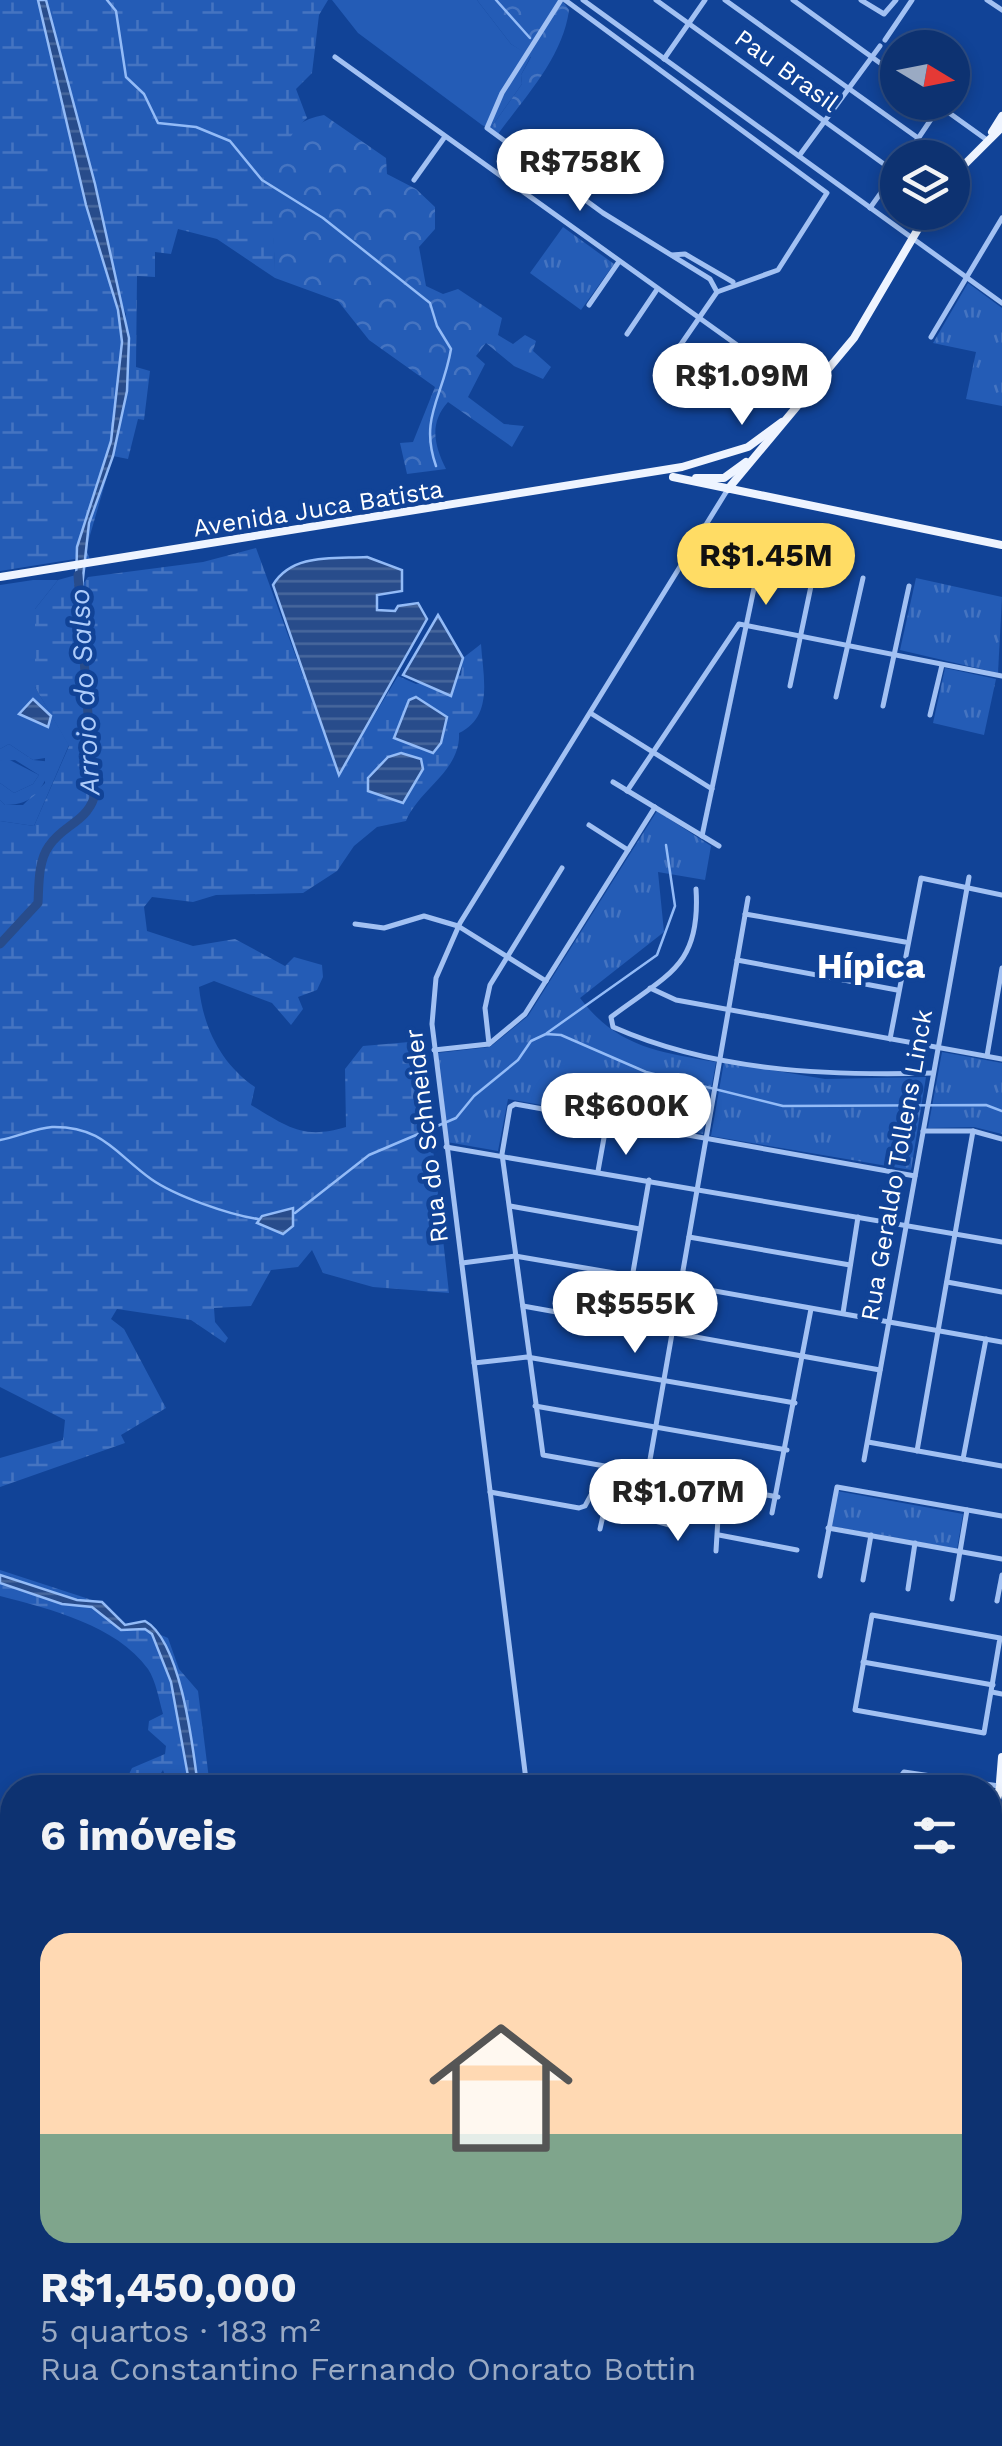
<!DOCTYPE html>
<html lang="pt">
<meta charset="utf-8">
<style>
:root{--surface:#0d3271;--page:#163a76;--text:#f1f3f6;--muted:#9aaac3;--line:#2d4d84;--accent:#ffdc64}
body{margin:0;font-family:"Work Sans",sans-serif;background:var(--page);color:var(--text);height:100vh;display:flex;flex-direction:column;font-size:38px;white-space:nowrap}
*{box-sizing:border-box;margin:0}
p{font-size:32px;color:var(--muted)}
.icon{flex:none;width:55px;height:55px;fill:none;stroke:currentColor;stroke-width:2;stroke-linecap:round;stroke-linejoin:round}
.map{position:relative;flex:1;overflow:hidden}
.details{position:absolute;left:0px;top:1775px;width:1002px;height:672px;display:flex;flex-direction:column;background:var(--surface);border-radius:40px 40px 0 0;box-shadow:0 5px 15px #0003,0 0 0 2px var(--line)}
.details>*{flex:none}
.needle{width:65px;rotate:100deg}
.fabs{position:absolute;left:880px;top:30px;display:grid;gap:20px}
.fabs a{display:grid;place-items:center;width:90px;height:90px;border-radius:50%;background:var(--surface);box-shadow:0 5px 15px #0003,0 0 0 2px var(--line);font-size:50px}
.price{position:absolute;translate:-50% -85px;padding:0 22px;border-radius:35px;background:#fff;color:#222;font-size:32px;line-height:65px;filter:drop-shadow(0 2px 5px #0008)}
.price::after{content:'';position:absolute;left:50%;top:60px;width:30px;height:22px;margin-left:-15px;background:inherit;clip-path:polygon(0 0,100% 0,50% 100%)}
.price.current{background:var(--accent);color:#111}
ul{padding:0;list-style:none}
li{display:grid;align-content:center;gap:20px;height:530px;padding:0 40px}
li span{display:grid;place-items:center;height:310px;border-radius:30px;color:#555}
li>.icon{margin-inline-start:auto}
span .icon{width:180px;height:180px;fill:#fffc;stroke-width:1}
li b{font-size:42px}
h2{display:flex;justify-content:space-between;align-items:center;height:120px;padding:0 40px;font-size:42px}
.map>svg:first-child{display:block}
</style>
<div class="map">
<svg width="1002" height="2446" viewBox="0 0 1002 2446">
<defs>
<pattern id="forest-crowns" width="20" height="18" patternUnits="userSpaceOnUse" patternTransform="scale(2.5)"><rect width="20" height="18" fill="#245cb6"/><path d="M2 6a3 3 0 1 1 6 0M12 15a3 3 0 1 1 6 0" fill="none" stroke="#4574c1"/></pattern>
<pattern id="wetland-marsh" width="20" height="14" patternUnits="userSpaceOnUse" patternTransform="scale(2.5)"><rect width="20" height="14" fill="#245cb6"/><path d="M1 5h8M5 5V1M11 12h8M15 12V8" fill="none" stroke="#4574c1"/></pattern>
<pattern id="park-tufts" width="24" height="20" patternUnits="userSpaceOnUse" patternTransform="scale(2.5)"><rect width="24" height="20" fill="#245cb6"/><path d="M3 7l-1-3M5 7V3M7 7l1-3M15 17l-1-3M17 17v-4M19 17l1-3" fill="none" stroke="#4574c1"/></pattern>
<pattern id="water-rules" width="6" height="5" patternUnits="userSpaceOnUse" patternTransform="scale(2.5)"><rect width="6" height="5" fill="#284c8b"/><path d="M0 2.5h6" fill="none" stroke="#48679c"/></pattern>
</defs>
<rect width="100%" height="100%" fill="#114397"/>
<g fill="#245cb6" fill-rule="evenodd">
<polygon points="332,0 477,0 511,44 531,56 521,75 522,84 490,129 482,125 358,33"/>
<path d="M33,580H58L35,609V687L69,745L34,826L0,821V800L5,805H23L45,783V758L33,760L9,744L0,749V585ZM33,699L51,715L47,727L19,714Z"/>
<polygon points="6,758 39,775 33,784 14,793 0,783 0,761"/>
</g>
<g fill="url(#forest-crowns)">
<path d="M477,0H562L569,10C563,57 525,97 498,134L490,129L522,84L521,75L531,57L511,44Z"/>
<path d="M324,115L386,158L387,174L416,189L435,207V229L419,247L426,286L443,294L458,289L502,318L498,335L513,344L525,335L536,341L533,351L551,367L543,379L514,366L486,343L476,356L485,364L468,397L504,424L524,426L512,447L448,402C429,423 434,445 446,469L407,474L400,443L413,442L435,387L369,340L338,301L275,278C276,226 250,127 324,115Z"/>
<path d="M9,744L33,760L53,762C43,788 35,805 5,805L0,800V783L14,793L33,784L39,775L15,760L0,761V749Z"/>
</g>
<g fill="url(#wetland-marsh)">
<polygon points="0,0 38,0 86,205 118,310 122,342 111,441 75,559 0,571"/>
<path d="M46,0H328L319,15L312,73L296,89L307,118C257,164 276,218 275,278L217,239L178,229L171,254L155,252V277L137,276L136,367L150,371L144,420L138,419L128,459L113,456L86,549L90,560L84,562L89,523L113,456L127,391L126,314L117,293L95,184Z"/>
<path d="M256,548L339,774L398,676L416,684L461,675L463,658L481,644C483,677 494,716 459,733C461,771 419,789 406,821L377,827L354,846L337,871L303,893L216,895L193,902L152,897L144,907L147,931L193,946L235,939L285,966L294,957L322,965L323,977L317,990L298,997L303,1009L291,1025L272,1003L214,981L199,987C203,1027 221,1064 255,1087L251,1105C288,1127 303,1140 346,1127L345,1069L363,1046L421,1041L449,1293L373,1287L323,1273L312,1250L298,1267L271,1270L251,1306L214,1308L215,1322L228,1338L225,1343L191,1320L117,1309L111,1319L124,1329L166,1408L121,1435L125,1443L0,1487V1458L63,1440L65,1420L0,1387V821L34,826L69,746L35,687V609L58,580L76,575L81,587L88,577L203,562Z"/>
<polygon points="0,1570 92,1600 77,1600 0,1575"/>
<path d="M0,1583L62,1604L92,1607L121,1630L145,1629L152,1634L171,1682L190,1787H169L163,1770L152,1787L127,1778L132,1768L165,1754L166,1746L148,1730L149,1721L163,1714C159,1700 156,1681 148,1669C116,1625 50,1609 0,1596Z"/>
<polygon points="161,1635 168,1638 179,1669 198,1691 210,1787 198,1787 183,1705"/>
<polygon points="136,2435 151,2443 166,2435 187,2435 178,2446 134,2446"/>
<polygon points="558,2435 917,2435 915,2446 560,2446"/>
</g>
<g fill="url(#park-tufts)">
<polygon points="563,227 614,264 581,310 530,273"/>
<polygon points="968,283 1002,308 1002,406 966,399 976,352 933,343"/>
<polygon points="916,578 1002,597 998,673 900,650"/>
<polygon points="945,668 996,679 984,735 933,723"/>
<path d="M657,811L711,846L705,880L658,872L664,932L580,998C617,1047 658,1052 716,1062L703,1134L508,1099L498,1151L447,1142L437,1053L490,1047L528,1016Z"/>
<polygon points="942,1052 1002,1063 1002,1134 974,1127 928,1128"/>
<polygon points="724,1062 825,1079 926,1077 911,1170 711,1136"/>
<polygon points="837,1491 963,1514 957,1549 831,1526"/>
</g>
<g fill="url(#water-rules)" stroke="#93bbf7" stroke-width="2.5">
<polygon points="38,0 46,0 95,184 129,338 127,391 113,456 89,523 82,587 76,584 77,547 111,441 122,342 118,310 86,205"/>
<path d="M367,557L402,570V591L377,595V610L395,611L398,606L418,603L427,619L339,775L273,585C292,553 334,559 367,557Z"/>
<polygon points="438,615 463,658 451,696 403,675"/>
<polygon points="416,697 447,717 441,743 433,753 394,738 409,700"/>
<polygon points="33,699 51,716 48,727 19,714"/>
<polygon points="401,753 421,759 423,769 403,803 368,791 368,778 388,757"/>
<polygon points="293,1208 293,1226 283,1234 257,1223 262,1216"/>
<path d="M0,1575L77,1600L102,1602L125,1625L145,1621C181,1641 193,1747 198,1787H190L171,1682L152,1634L145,1629L121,1630L92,1607L62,1604L0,1583Z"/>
</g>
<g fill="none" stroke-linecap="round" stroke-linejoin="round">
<g stroke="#93bbf7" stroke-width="2.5">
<path d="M107,0L116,11L126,77L144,94L158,123L196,127L230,141L262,180L323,218L430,303L437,326L451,349C443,397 419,418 436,466"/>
<polyline points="496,0 530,38"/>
<polyline points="547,1033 657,955 675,906 666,845"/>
<path d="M0,1140C17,1137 36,1128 52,1127C102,1126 115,1153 151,1179C175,1196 230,1215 258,1219"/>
<polyline points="295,1213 369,1155 456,1118 474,1096 518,1060 531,1041 546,1034 561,1035 646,1072 783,1106 986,1105 1002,1111"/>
<polyline points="0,2114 12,2115"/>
<polyline points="604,2435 605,2446"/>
<polyline points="709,2435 733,2446"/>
<polyline points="160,2446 172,2435"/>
</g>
<path stroke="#284c8b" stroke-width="9" d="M0,944L38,903C39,885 38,861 49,846C63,825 85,823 94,798L78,575"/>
<g stroke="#a2c1f3" stroke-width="5">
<polyline points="561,0 502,93 487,128 603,213 710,279 717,292"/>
<polyline points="565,0 827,193 778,270 717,292 666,366"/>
<polyline points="583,0 1002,303"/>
<polyline points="656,0 895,172"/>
<polyline points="725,0 918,138"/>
<polyline points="793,0 898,76"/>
<polyline points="861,0 884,14 896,0"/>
<polyline points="987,0 1002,10"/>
<polyline points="885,40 912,0"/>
<polyline points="335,57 807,395"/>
<polyline points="664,59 705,0"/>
<polyline points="934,102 987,140"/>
<polyline points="799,156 880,46"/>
<polyline points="905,158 940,106"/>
<polyline points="414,180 444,138"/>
<polyline points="870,208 898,169"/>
<polyline points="672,255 685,254 733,282"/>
<polyline points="589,305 618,263"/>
<polyline points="627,334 656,291"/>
<polyline points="931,337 1002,218"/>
<polyline points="790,686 815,567"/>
<polyline points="836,697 863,578"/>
<polyline points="883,706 909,586"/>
<polyline points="592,714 712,789"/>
<polyline points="930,715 942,665"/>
<polyline points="613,782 719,846"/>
<polyline points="627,791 739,624 1002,676"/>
<polyline points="589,825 628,850"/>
<polyline points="702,836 757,574"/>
<path d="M696,889C701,966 668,974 611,1017L613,1027C713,1071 824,1076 933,1073"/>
<polyline points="745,914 905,942"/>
<polyline points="355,924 384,928 424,916 458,926 546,981"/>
<polyline points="737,960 897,990"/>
<polyline points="650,988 676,1000 1002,1059"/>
<polyline points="890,1039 921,878 1002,895"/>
<polyline points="489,1044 485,1008 490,985 562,868"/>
<polyline points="434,1050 489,1044 525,1014 655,807"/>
<polyline points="987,1056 1002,968"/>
<polyline points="923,1131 973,1131 1002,1139"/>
<polyline points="446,1147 1002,1242"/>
<polyline points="598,1171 607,1121"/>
<polyline points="510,1206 640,1229"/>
<polyline points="689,1237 850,1265"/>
<polyline points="462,1263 515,1256 632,1276"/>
<polyline points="947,1282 1002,1292"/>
<polyline points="681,1285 1002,1342"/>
<polyline points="523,1306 880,1370"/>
<polyline points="843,1313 858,1217"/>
<polyline points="624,1324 649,1180"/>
<polyline points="474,1363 527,1357 795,1403"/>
<polyline points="535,1406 787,1450"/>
<polyline points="868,1442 1002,1466"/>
<polyline points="917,1451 973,1131"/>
<polyline points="963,1459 986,1339"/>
<polyline points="864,1460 969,877"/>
<polyline points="490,1492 579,1508 585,1506 591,1495 642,1503"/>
<polyline points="778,1497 543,1455 502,1154 510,1107 515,1104 915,1176"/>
<polyline points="772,1513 811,1309"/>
<polyline points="828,1528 1002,1559"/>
<polyline points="600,1529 607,1498"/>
<polyline points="719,1535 797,1550"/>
<polyline points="716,1551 718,1518 686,1512 677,1527 640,1517 748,898"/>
<polyline points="820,1576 837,1487 1002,1516"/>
<polyline points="863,1580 871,1535"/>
<polyline points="908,1589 915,1543"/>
<polyline points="952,1599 967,1510"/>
<polyline points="997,1601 1002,1575"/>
<polygon points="872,1615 1000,1638 984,1733 855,1710"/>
<polyline points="863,1662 993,1685"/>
<polyline points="992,1692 1002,1694"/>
<polyline points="527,1788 432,1024 436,978 460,923 728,489"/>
<polyline points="892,1788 904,1772 999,1786"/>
<polyline points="990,1882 1002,1884"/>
<polyline points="990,1938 994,1914 1002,1915"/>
<polyline points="990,1946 1002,1949"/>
<polyline points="1002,2316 1002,2385"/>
<polyline points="450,2435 463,2446"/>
<polyline points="73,2446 76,2435"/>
</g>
<g stroke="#eef4ff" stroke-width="8">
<polyline points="992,132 1002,116"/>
<polyline points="952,177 1002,127"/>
<polyline points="673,477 1002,545"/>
<polyline points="696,478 724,478 746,462"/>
<polyline points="728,489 854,338 928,212"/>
<polyline points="0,577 682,467 748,447 782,422"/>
<polyline points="1000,1782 1002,1757"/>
<polyline points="990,1830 1002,1778"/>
<polyline points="990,2203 1002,2205"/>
<polyline points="303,2446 317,2435"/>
</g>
</g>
<g text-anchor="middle" stroke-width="9" stroke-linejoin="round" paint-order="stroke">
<g font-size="25" fill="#fff" stroke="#114397">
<text transform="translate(787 70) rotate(36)" y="9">Pau Brasil</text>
<text transform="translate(318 508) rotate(-9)" y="9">Avenida Juca Batista</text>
<text transform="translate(426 1136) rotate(-97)" y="9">Rua do Schneider</text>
<text transform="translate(896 1165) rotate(-80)" y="9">Rua Geraldo Tollens Linck</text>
</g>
<g font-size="28" font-style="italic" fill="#aeccfa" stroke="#114397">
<text transform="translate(84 692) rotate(-93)" y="10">Arroio do Salso</text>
</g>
<g font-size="35" font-weight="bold" fill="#fff" stroke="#114397">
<text x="871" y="978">Hípica</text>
</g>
</g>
</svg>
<div class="fabs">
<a><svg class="needle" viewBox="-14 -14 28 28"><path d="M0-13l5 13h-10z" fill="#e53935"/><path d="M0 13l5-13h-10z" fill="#9aaac3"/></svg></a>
<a><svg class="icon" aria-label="layers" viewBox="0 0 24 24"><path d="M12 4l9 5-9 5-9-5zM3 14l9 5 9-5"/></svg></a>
</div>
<b class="price" style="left:580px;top:214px">R$758K</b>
<b class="price" style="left:742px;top:428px">R$1.09M</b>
<b class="price current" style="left:766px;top:608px">R$1.45M</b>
<b class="price" style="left:626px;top:1158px">R$600K</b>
<b class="price" style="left:635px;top:1356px">R$555K</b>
<b class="price" style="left:678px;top:1544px">R$1.07M</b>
<section class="details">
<h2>6 imóveis<svg class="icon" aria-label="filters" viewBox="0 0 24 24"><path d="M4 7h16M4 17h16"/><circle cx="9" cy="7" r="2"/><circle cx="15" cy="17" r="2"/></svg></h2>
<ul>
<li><span style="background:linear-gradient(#ffd9b3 65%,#7fa58c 0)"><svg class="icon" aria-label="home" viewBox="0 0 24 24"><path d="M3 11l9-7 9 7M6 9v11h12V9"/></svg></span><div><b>R$1,450,000</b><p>5 quartos · 183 m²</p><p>Rua Constantino Fernando Onorato Bottin</p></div></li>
</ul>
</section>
</div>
